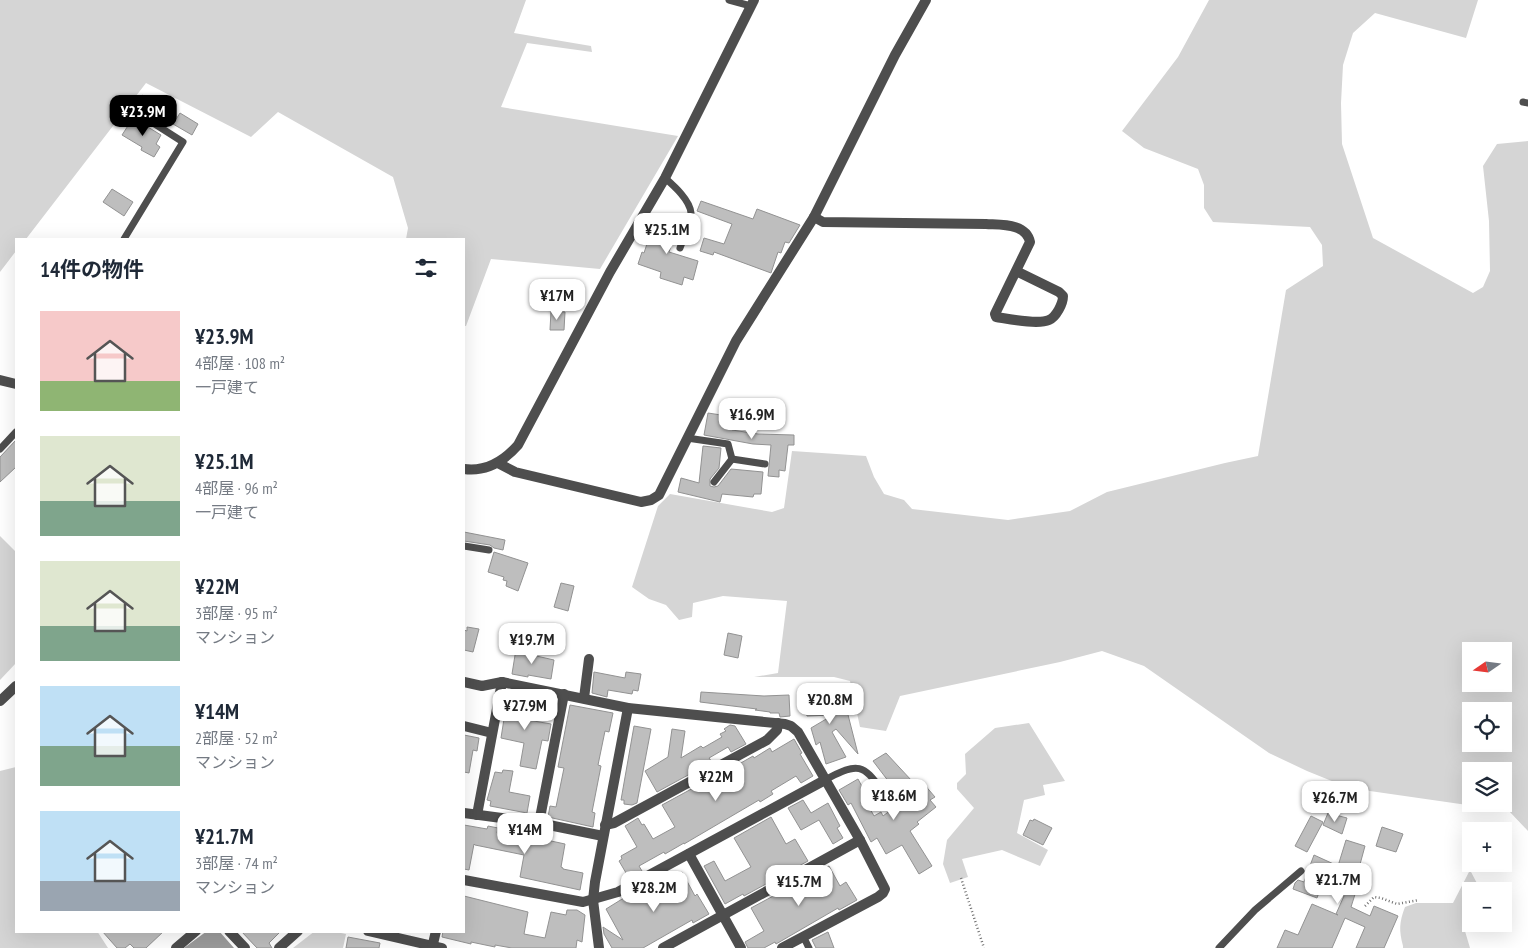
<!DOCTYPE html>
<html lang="ja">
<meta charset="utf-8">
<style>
:root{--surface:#fff;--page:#f2f2f3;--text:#1f2937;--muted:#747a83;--accent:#000}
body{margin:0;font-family:"PT Sans Narrow","Noto Sans JP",sans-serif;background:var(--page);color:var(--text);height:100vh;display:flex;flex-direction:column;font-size:19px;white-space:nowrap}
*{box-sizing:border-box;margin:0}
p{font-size:16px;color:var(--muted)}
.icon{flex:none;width:28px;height:28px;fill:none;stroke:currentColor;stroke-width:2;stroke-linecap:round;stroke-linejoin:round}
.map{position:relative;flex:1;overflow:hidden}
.panel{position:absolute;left:15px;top:238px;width:450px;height:695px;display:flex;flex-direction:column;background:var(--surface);border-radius:0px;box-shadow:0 5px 20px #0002}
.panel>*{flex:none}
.needle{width:32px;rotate:256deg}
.fabs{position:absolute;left:1462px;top:642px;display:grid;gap:10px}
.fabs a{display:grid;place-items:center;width:50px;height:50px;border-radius:0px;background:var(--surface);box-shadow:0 5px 20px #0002;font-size:25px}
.price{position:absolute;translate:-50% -42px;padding:0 11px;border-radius:10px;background:#fff;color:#222;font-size:16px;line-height:32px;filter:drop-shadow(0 1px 2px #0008)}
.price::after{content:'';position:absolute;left:50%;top:30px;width:15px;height:11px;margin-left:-8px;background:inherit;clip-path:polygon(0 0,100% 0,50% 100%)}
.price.on{background:var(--accent);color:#fff}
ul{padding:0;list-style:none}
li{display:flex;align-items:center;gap:15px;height:125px;padding:0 25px}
li span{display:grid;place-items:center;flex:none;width:140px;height:100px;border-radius:0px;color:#555}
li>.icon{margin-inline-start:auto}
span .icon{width:60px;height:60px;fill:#fffc;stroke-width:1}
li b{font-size:21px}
h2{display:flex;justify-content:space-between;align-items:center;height:60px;padding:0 25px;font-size:21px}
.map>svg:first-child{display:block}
</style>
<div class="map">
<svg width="1528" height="948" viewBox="0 0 1528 948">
<rect width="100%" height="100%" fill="#fff"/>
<g fill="#d5d5d5" fill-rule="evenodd">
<polygon points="0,0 526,0 514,33 591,46 592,52 527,43 501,107 678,136 600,269 491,259 466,326 464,326 464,239 406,239 408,228 393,177 278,112 251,137 146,83 26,239 16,239 16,251 0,272"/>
<path d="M1209,0H1478L1466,38L1375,13L1353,33L1343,65L1341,103L1342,144L1373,238L1473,293L1483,287L1490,271L1489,221L1483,166L1497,144L1528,141V831L1509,811L1349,788L1307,771L1269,753L1144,666L1102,651L1060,662L900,696L886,731L860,727L850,681L834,677H754L778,673L787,601L723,596L693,603L692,617L679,620L666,605L649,599L632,587L658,506L670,494L772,512L784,508L792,451L866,456L874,477L884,494L904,500L912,509L1008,520L1070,511L1107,492L1225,463L1258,456L1286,290L1323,266L1322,245L1310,227L1213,222L1204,208V185L1198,169L1144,148L1122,131L1178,57ZM1504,651V684H1471V651ZM1504,711V744H1471V711ZM1504,771V804H1471V771Z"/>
<polygon points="0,536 16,552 16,663 0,680"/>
<polygon points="1029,723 1065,781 1043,785 1045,795 1024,800 1017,833 1048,850 1040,866 1002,850 962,859 968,877 950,883 943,864 947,840 974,808 957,789 957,783 966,774 965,754 995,728"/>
<polygon points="16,767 16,931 97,931 108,948 0,948 0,771"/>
<path d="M1470,870L1481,891H1471V919L1462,921L1470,948H1403V946C1399,930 1399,923 1405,907L1416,903H1453Z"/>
<polygon points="315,931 331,931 346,934 343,948 293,948"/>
</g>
<polygon fill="#9c9c9c" points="207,931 219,931 234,948 184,948"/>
<g fill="#bebebe" stroke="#929292">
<polygon points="142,95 150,101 144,111 135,105"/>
<polygon points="180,113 198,124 192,135 173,124"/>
<polygon points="133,118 161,135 156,144 160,147 154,157 141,150 142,147 122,135"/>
<polygon points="112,189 133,202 124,216 103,202"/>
<polygon points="701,201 753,219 757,209 800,225 789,243 785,242 781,253 778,252 771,273 714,252 713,255 700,251 704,238 724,244 732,224 697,211"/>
<polygon points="655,219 677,226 669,252 698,261 693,280 684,277 682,285 660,278 661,272 638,264 642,252 644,253"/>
<polygon points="551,311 565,312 564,330 550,330"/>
<polygon points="708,413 734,417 732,430 758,434 794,435 794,445 788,445 785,471 779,470 779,477 768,476 771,445 753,444 704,435"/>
<polygon points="16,440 16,467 0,482 0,457"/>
<polygon points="703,446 721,448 719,468 710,479 710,486 714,487 718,486 731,469 763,472 761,494 754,494 753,497 722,494 720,502 678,492 681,478 699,483"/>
<polygon points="464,532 505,540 503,550 494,548 490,545 464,541"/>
<polygon points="494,552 528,563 518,591 506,586 507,581 503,580 504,577 488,572"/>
<polygon points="561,583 574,586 568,611 554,607"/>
<polygon points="467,627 479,629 473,652 464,650 464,630 467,631"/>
<polygon points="728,633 742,636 738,658 724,655"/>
<polygon points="516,649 532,652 532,655 554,660 551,679 528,675 528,677 512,674"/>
<polygon points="594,672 625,678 626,672 641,674 638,691 633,690 632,694 608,690 607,697 592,693"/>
<polygon points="837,691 843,709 846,707 858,754 836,729 832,732 846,757 826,764 820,742 816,745 811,728 833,715 807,716 802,699 812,696 813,698"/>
<polygon points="701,692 764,696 789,695 790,716 780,717 779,713 770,713 770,712 755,710 757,709 700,702"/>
<polygon points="517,698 532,701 528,720 551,724 548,741 542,740 536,769 520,766 524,743 501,738 507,700 517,702"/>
<polygon points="570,705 613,713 609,732 605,731 598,765 601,766 592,812 595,813 593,827 548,817 550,806 556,807 564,768 558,767"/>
<polygon points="730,725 735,726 746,744 731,752 728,747 709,758 712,762 657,792 645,771 668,757 672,729 685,731 681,758 701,746 703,748 722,737 720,734 726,731 724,729"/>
<polygon points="634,726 651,729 637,803 632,805 624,804 624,800 621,800"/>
<polygon points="464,735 479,738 477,751 473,750 469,773 464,772"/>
<polygon points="794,739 802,753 800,754 813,776 801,783 796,776 771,791 773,794 760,802 759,800 684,844 684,843 665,854 664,852 639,866 642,871 629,878 619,861 622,859 621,856 637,847 625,826 638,818 642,825 644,824 653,839 675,827 662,805 719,774 720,775 753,756 754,758 770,748 772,752"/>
<polygon points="886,753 912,781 894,794 886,785 889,782 873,761"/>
<polygon points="503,770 513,771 509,792 530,796 527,813 490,806 491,801 487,800 495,772 502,773"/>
<polygon points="858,779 865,792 862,794 874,816 881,812 883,816 920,788 923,783 935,797 930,800 936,807 917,822 919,824 910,831 932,866 919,874 902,845 886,854 877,838 871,842 851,803 848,805 839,790"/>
<polygon points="803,800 811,813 828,803 840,826 837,828 843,838 833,844 819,820 801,830 788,808"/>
<polygon points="1328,813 1347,818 1342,834 1323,825"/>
<polygon points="1311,816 1323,822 1307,852 1295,846"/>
<polygon points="771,817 786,844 795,839 808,861 744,896 743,894 725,904 704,866 714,861 725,881 751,867 734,838"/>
<polygon points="1034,819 1052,828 1043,845 1023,835 1030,820 1033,821"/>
<polygon points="464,825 487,829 488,826 498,828 497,833 527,839 528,836 565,844 561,867 563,868 563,869 583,873 580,890 520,877 524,855 475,845 474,844 469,870 464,869"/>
<polygon points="1382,827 1403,834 1396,852 1376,846"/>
<polygon points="1346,840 1365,846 1359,868 1363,869 1351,907 1370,916 1374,906 1398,916 1384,948 1356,948 1365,927 1345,918 1332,948 1277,948 1285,930 1298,935 1312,904 1338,915 1336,914 1344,896 1321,887 1317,898 1293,889 1295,883 1298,880 1304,882 1314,855 1338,866"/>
<polygon points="829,866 840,886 846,882 857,900 839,910 838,908 776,944 775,942 764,948 748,948 745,942 764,931 751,908"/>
<polygon points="682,872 695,896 697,894 709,914 693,923 692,920 643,948 612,948 604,934 603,927 623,940 606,909 648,883 652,890"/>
<polygon points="464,896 528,912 524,934 545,938 551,912 566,915 567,910 577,910 585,915 582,942 577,940 576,948 512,948 495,945 495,947 471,942 471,944 442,937 443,931 464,931"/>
<polygon points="102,931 164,931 146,948 134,948 130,944 125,948 117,948"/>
<polygon points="241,931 281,931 269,943 272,948 257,948"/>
<polygon points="828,932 834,948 816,948 812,940"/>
<polygon points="348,937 380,943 379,948 346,948"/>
</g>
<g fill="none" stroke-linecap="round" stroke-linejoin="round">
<g stroke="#707070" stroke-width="2.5" stroke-dasharray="1 2.5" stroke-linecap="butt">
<polyline points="961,878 984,948"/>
<polyline points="1365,906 1374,897 1381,898 1397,904 1419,900"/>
</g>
<g stroke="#4e4e4e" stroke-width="7">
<polyline points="729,0 751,6"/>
<polyline points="1523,102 1528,103"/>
<path d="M665,178C674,186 690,200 691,213C691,221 683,240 680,248"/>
<polyline points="124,239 183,142 136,112"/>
<polyline points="687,438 728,444 732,459"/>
<polyline points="0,449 16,432"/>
<polyline points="732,459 765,464"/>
<polyline points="714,482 732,459"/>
<polyline points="464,546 489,550"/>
<path d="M825,780C864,758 864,768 889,799L893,802L917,784"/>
<polyline points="803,936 809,948"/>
<polyline points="1219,948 1255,910 1301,871"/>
</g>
<g stroke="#4e4e4e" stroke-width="10">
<path d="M814,217L823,222L986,224C1001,225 1026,223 1030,242L995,314L996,317C1009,319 1038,325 1049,320C1056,317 1063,304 1063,296L1059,292L1016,271"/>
<polyline points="0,380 16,384"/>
<polyline points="498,463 515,472 641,502 651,500 659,495 736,341 814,217 895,55 926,0"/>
<path d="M464,469C486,472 503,462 518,445L610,272L665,178L754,0"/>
<polyline points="464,682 482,686 502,682 628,708 785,724 791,726 798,732 860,840 885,889 883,893 878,897 782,948"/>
<polyline points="584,698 589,659"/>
<polyline points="0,701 16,686"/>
<polyline points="464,726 492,733"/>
<polyline points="464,813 539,823 603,836"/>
<polyline points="477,815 502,682"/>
<polyline points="539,823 564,694"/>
<polyline points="605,825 614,823 767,740 777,730 778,723"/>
<polyline points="689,854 741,948"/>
<polyline points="464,880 583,902 618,892 825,780"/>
<polyline points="229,931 245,948"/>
<polyline points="368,931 442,948"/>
<polyline points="176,948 196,931"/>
<polyline points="279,948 298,931"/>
<polyline points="432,948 436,931"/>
<polyline points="599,948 593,900 595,882 628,708"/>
<polyline points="663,948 860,840"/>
</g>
</g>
</svg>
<div class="fabs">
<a><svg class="needle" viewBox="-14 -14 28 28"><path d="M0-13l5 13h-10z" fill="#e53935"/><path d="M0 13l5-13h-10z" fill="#747a83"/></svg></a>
<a><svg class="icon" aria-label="locate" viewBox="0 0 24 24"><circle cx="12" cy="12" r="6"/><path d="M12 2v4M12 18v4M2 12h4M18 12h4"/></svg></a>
<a><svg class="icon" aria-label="layers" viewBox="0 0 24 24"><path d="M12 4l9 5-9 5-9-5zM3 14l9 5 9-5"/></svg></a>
<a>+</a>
<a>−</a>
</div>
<b class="price on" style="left:143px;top:137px">¥23.9M</b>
<b class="price" style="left:667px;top:255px">¥25.1M</b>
<b class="price" style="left:557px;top:321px">¥17M</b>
<b class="price" style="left:752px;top:440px">¥16.9M</b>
<b class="price" style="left:532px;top:665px">¥19.7M</b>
<b class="price" style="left:830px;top:725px">¥20.8M</b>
<b class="price" style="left:525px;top:731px">¥27.9M</b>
<b class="price" style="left:716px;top:802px">¥22M</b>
<b class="price" style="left:894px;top:821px">¥18.6M</b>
<b class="price" style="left:1335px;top:823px">¥26.7M</b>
<b class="price" style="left:525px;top:855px">¥14M</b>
<b class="price" style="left:1338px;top:905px">¥21.7M</b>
<b class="price" style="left:799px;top:907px">¥15.7M</b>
<b class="price" style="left:654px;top:913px">¥28.2M</b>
<section class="panel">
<h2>14件の物件<svg class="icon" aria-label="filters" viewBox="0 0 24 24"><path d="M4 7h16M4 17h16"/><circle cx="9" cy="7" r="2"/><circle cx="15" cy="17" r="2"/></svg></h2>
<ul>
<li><span style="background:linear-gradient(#f6c9c9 70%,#8fb573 0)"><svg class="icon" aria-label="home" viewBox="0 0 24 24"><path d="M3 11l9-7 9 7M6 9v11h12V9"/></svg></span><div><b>¥23.9M</b><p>4部屋 · 108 m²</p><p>一戸建て</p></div></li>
<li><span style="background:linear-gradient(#dfe7d0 65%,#7fa58c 0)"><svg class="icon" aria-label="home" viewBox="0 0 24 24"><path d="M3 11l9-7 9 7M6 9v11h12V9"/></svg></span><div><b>¥25.1M</b><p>4部屋 · 96 m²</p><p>一戸建て</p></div></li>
<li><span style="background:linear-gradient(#dfe7d0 65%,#7fa58c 0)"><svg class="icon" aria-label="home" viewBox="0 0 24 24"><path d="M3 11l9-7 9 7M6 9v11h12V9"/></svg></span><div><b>¥22M</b><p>3部屋 · 95 m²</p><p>マンション</p></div></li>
<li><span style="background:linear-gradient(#bfe0f5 60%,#7fa58c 0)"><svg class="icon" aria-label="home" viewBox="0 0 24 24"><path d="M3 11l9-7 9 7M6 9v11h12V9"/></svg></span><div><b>¥14M</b><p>2部屋 · 52 m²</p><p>マンション</p></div></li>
<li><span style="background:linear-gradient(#bfe0f5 70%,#9aa5b1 0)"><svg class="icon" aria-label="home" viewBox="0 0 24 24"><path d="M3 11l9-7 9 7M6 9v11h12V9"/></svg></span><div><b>¥21.7M</b><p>3部屋 · 74 m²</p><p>マンション</p></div></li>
</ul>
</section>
</div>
